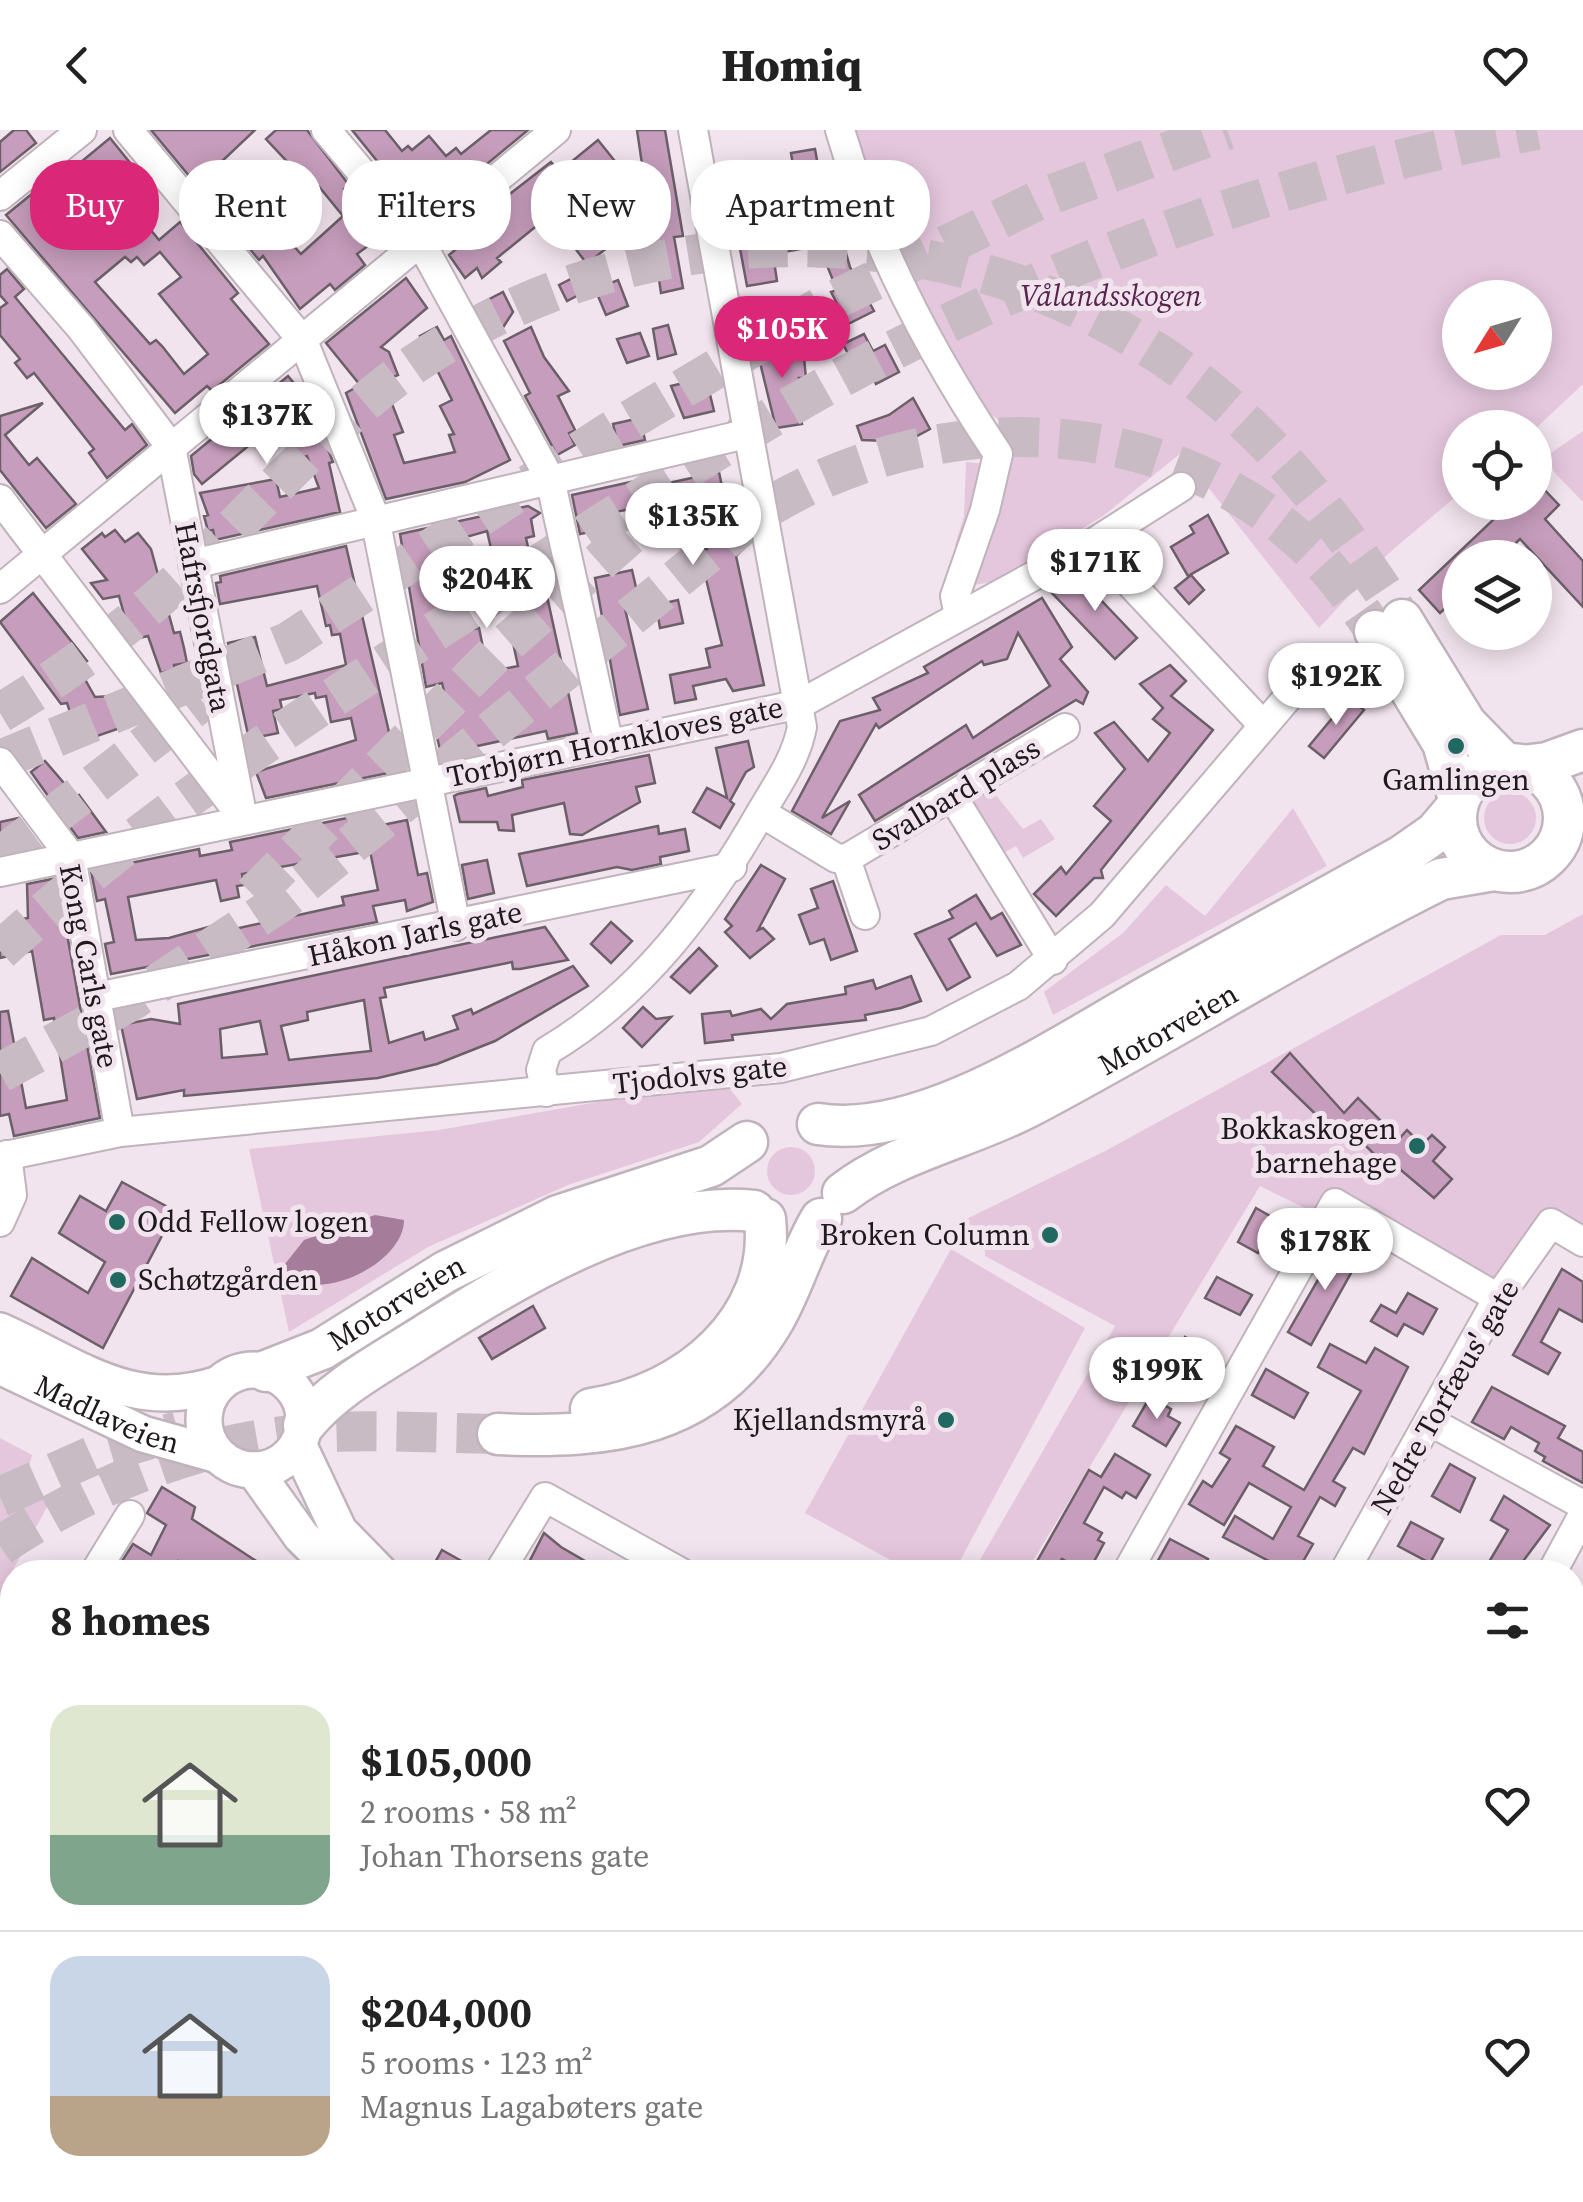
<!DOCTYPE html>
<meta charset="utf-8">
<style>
:root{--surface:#fff;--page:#f2f2f2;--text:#222;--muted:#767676;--line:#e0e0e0;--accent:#db2777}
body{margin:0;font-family:"Source Serif 4",serif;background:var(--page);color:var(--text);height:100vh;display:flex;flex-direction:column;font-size:38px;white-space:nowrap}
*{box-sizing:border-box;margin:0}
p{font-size:32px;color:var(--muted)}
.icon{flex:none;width:55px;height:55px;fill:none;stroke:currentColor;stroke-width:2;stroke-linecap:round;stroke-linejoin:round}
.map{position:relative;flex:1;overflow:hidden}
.panel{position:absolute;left:0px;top:1430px;width:1585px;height:642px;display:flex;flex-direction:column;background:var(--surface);border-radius:40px 40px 0 0;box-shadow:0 5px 25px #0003}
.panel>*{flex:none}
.guide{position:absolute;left:30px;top:30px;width:1000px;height:90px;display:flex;gap:20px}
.needle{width:65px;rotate:233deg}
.tools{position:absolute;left:1442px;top:150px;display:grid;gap:20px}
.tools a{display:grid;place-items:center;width:110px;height:110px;border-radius:50%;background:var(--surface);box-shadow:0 5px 25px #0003;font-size:50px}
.price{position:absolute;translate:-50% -85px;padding:0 22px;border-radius:35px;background:#fff;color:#222;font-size:32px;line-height:65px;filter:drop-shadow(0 2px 5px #0008)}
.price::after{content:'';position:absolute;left:50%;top:60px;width:30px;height:22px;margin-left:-15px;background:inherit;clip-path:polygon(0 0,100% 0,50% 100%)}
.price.on{background:var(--accent);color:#fff}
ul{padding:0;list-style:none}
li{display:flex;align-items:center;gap:30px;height:250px;padding:0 50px}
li+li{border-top:2px solid var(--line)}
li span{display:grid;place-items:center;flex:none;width:280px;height:200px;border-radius:30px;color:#555}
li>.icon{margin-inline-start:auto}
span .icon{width:120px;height:120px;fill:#fffc;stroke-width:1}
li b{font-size:42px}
h2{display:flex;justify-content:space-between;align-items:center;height:120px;padding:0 50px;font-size:42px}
.chip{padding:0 35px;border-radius:40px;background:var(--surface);box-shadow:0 5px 25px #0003;font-size:35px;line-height:90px}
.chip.on{background:var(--accent);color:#fff}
header{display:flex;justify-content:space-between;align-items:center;height:130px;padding:0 50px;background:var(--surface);font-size:45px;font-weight:800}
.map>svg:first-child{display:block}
</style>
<header><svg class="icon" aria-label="back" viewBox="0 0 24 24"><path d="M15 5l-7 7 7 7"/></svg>Homiq<svg class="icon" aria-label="heart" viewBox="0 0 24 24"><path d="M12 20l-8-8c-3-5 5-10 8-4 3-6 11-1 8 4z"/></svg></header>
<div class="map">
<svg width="1583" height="2072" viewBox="0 0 1583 2072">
<rect width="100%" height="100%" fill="#f2e4ee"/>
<g fill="#e5c7dd" fill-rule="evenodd">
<path d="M852,0H1583V254L1535,299L1460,298V363L1389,423L1319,498L1181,323L1103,386L994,452L973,455L955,415L964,386L966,332L986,334L1000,291L978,276L881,100ZM1460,168H1535V242H1460Z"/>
<polygon points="1583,301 1583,372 1554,342 1548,325"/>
<polygon points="991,659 1023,699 1041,689 1055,709 1023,728 1016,716 998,726 968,675"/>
<circle cx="1510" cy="688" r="26"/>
<polygon points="1293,678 1327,736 1053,885 1044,862 1123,803 1166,755 1205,786"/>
<polygon points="1583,784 1583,1114 1542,1091 1486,1167 1260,1056 1026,1442 973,1442 1115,1196 985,1126 985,1121 952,1096 1105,1021 1501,805 1545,805"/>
<polygon points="723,950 742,974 699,1012 568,1055 428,1117 289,1202 249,1019 439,1000"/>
<circle cx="791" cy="1041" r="24"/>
<polygon points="951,1119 1085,1198 954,1442 912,1442 805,1383"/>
<polygon points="0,1308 32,1325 29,1337 48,1375 0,1464"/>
<polygon points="993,2060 1037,2060 1031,2072 986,2072"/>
<polygon points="1052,2060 1161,2060 1175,2072 1046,2072"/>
</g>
<path fill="#a57d9b" d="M375,1085L404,1090C404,1133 321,1173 288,1146L285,1134L304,1110Z"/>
<g fill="#c69dbc" stroke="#6b6068" stroke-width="2.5" fill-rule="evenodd">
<polygon points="14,0 26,0 36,13 0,42 0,12"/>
<polygon points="151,0 255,0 219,34 235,52 229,57 252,84 259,78 301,124 343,86 316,53 311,57 266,9 276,0 307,0 349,55 344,59 363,84 370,79 388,101 357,124 365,135 335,160 330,154 300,179 263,126 259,130"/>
<polygon points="352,0 385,0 402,21 408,16 412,20 429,6 446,26 456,18 461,24 491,0 528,0 430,81 397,41 390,47"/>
<polygon points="637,0 665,0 683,106 674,107 683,158 661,163"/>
<path d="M110,8L157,66L137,83L159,110L180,92L238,163L231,169L269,214L212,261L207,256L175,283L6,85L65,37L69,42ZM160,122L181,147L159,164L208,224L184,244L162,216L156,210L150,214L95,152L125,127L131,132L137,127L144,135Z"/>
<polygon points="598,10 614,30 586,53 570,33"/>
<polygon points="815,19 826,81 833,78 850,137 874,181 848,194 831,162 837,160 826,133 818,136 811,117 773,124 777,151 747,156 728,54 795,47 791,23"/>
<polygon points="551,32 567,53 554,63 565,77 556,84 571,102 557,114 540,93 497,128 501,132 482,148 477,138 465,148 449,125 490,91 484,84"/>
<polygon points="602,87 619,108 587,134 571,113"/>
<polygon points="600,134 607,150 567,171 559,155"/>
<polygon points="7,139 24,159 15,167 125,300 132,294 147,315 107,348 89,323 94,319 34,243 27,248 15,233 20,229 0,205 0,178 7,173 0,165 0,145"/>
<polygon points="406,148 427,178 381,217 389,222 398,245 383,251 403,302 394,305 404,333 455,322 449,305 454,304 440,276 452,270 420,206 437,197 444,210 451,206 510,330 465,352 386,369 346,263 360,255 326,213"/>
<polygon points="618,150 628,176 606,185 595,159"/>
<polygon points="503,162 513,182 500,202 496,195 488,199 476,176"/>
<polygon points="668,195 676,224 658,229 653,199"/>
<polygon points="531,197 544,227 569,261 558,266 575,300 569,303 575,315 557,325 525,266 530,263 504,211"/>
<polygon points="640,203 649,226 627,233 617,209"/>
<polygon points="780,204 784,230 804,228 806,248 799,248 805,284 800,285 802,294 776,298 754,208"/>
<polygon points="864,204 873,221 885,215 899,242 876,254 874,249 864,254 843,214"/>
<polygon points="288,246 308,270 333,332 329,333 340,382 215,410 213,400 208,401 204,386 208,385 200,363 276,349 280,367 319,358 307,326 298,329 292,310 275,317 264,303 202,354 194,344 191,326"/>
<polygon points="706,248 714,281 684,288 671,256"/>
<polygon points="913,268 930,299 904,313 900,305 888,311 862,310 857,296 889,285"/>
<polygon points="43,273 5,305 29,335 37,328 76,374 46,398 0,340 0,286"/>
<polygon points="640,288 645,310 618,316 613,294"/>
<polygon points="719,342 734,415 743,419 736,426 764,555 733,561 726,549 693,556 696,569 675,573 670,545 710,537 706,519 722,515 699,420 707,419 699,381 693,379 646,390 640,377 606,384 609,398 580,404 572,365 662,345 664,354"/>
<polygon points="1535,350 1559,375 1545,389 1583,431 1583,477 1520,409 1500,428 1460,428 1460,465 1440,483 1419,460 1512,372 1535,372"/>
<path d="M528,376L540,383L531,389L534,406L526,408L533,440L541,439L577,603L548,609L546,601L441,624L434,594L451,590L442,553L426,557L400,404ZM487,401L493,427L497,434L504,432L517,492L509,494L518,536L488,542L479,498L458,502L448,451L453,450L450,437L465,434L459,409Z"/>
<polygon points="1208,385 1228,423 1188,446 1171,417 1194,403 1190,396"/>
<polygon points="115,400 125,412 138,403 151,419 174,503 180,502 184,518 187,533 174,535 175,539 161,543 148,506 131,510 119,466 103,469 91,453 107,450 82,419 102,403 105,407"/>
<polygon points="346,416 398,641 266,668 256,642 356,610 351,588 331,592 326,566 316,568 315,563 280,570 282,579 273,581 278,603 249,609 228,513 255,507 267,556 346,535 340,504 332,505 330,495 326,496 317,456 220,474 216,453 221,452 220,446"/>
<polygon points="632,440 638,466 623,470 648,579 620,585 595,448"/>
<polygon points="1083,443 1095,452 1103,465 1099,468 1137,508 1115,529 1052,463"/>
<polygon points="1191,445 1204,460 1189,474 1175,458"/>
<polygon points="33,463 87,531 78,537 95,567 112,566 123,597 80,612 67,573 61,574 0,492"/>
<polygon points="1042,468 1072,517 1060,529 1088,562 1083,574 1076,570 875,691 859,665 966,595 973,608 1050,556 1018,503 1007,529 984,535 982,531 879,598 876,594 822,688 850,671 831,704 792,681 840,591 880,580 873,568 928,543 924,537"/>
<polygon points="678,470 683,493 660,498 656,475"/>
<polygon points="1170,535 1186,551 1171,566 1213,600 1101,740 1103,748 1094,748 1056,786 1034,764 1061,737 1066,744 1111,691 1094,676 1125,639 1095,603 1114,592 1148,631 1170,603 1153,589 1163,578 1140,554"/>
<polygon points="1349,568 1364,580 1324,628 1309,616"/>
<polygon points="748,611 754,637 746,642 730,671 734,674 720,698 693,682 707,658 727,668 716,618"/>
<polygon points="649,625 655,653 636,657 640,672 582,705 570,704 564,673 512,685 514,701 499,700 497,692 460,692 454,666 458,664 486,658 488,666 523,657 522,650"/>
<polygon points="45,631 76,667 79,665 106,702 78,708 31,642"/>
<path d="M352,687L358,700L407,690L418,745L427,743L433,772L407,781L405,770L373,776L377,792L111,844L105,814L114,812L105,769L97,771L91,741L199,719L200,726L232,720L230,712ZM370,721L378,760L342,767L344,775L221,802L219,794L169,808L136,810L128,767L216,750L221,771L239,767L237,756L244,755L242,744Z"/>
<polygon points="19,688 33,707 29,717 0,723 0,692"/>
<polygon points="658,696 659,704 685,699 689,721 660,727 661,734 632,740 617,737 527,756 519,724"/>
<polygon points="487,730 494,763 468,769 462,735"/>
<polygon points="761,735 785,749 758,800 763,798 774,809 750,828 725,802 732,796 725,789"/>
<polygon points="57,748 100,988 14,1006 9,984 0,986 0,882 8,881 26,978 67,970 54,888 44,890 32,821 0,828 0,810 19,806 16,790 28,788 27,754"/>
<polygon points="833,751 857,821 831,830 824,809 810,814 799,785 818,778 811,759"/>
<polygon points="976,765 991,789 1002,783 1021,815 997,826 976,793 949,809 970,847 947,860 915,804 953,788 949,781"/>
<polygon points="611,792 632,811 611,833 591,814"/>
<path d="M545,797L568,830L520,839H513L512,832L384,858L386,867L380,868L389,913L423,902L425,910L458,899L453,886L471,879L473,884L573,836L588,856L495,911L437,934L378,948L184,966V960L137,969L121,895L151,889L180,894L178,874ZM364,870L371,921L289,930L281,896L308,890L307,882ZM260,891L267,924L222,928L220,899Z"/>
<polygon points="699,818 717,836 690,863 671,847"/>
<polygon points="911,846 921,871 901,878 865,885 866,890 732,905 733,910 705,913 702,884 730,881 732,886 761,879 771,889 787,874 846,864 845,857 873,850 876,859"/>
<polygon points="643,877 656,889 671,887 642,917 623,898"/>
<polygon points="1290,923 1344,983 1358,968 1399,1009 1407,1000 1422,1015 1432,1005 1445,1017 1433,1031 1452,1049 1434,1068 1395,1035 1390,1040 1357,1007 1350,1014 1333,1001 1272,942"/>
<polygon points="122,1052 175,1081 103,1218 11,1166 32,1128 88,1163 105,1132 59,1103 80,1066 106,1081"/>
<polygon points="1256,1078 1291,1098 1279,1120 1264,1112 1258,1123 1238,1112"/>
<polygon points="1342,1108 1361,1125 1311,1215 1288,1202"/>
<polygon points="1562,1139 1583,1152 1583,1192 1559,1179 1541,1212 1560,1223 1548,1244 1513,1225"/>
<polygon points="1217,1147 1252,1165 1240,1185 1205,1168"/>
<polygon points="1408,1163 1437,1179 1423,1204 1404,1194 1397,1206 1371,1191 1381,1175 1396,1183"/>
<polygon points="533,1176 545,1198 492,1229 479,1208"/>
<polygon points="1185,1207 1218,1226 1205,1249 1172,1230"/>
<polygon points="1330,1214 1366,1233 1375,1218 1408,1237 1364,1324 1353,1318 1333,1351 1345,1358 1335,1376 1320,1367 1298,1406 1313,1414 1297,1442 1290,1442 1223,1407 1235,1386 1273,1409 1291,1377 1249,1353 1224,1395 1189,1374 1203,1351 1212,1357 1230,1329 1220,1323 1236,1296 1274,1317 1263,1336 1304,1360 1361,1261 1318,1237"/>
<polygon points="1266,1239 1308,1263 1294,1288 1252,1265"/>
<polygon points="1492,1257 1565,1296 1558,1308 1583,1322 1583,1353 1543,1331 1545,1327 1535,1321 1539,1313 1511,1297 1504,1309 1472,1292"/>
<polygon points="1150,1267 1171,1279 1168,1286 1180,1293 1166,1316 1133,1296"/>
<polygon points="1115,1324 1150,1345 1136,1368 1126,1362 1122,1368 1104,1357 1084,1393 1102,1403 1098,1410 1104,1413 1091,1437 1083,1432 1079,1439 1062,1429 1053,1442 1031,1442 1089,1340 1101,1347"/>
<polygon points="1450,1334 1475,1348 1460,1382 1432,1366"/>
<polygon points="162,1357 195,1377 192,1389 273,1442 197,1442 178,1431 174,1438 181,1442 115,1442 133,1414 151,1425 166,1395 147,1383"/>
<polygon points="1504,1366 1550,1395 1515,1442 1483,1442 1508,1400 1491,1390"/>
<polygon points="1411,1392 1443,1409 1430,1433 1398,1416"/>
<polygon points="544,1403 561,1417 604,1442 524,1442"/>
<polygon points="1170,1409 1208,1429 1200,1442 1166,1442 1155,1436"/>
<polygon points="442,1420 481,1442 444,1442 433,1436"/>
</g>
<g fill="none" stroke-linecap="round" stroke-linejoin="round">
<g stroke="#c8bbc4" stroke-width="40" stroke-dasharray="40 20" stroke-linecap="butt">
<path d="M0,583C76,538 145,484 209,422C276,357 339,286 416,233C662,65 1006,79 1231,279C1300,340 1352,413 1402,490"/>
<polyline points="0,630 288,512 608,303 822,176 1047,66 1227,0"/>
<polyline points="0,727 202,571"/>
<polyline points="253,765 498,521 645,392"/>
<path d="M0,821C149,685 317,577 487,468C610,389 733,305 863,236C1074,125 1303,42 1537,0"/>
<path d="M0,943L133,870L284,770L754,386C920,279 1151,274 1303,413C1331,438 1354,471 1375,501"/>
<polyline points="0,1367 92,1326 178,1301"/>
<path d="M0,1416C97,1351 212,1307 329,1302C385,1300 442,1303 498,1304"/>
</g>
<g stroke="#c0b3bc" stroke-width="32">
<g id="minor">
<polyline points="128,0 303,211 375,388 456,796"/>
<polyline points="326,0 421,113 550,349 609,615"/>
<path d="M840,0C874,116 931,224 998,324L985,380L955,466L959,486"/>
<polyline points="0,66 82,0"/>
<polyline points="0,105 81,198 171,317 243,689"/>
<polyline points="0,369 239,683"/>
<polyline points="193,434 746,304"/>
<polyline points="1128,451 1261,593"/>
<polyline points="0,459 556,0"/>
<polyline points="0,632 71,727 120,1002"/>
<polyline points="954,669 1053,830"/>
<polyline points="762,683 836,728 846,729 1065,598"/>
<polyline points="846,729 865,785"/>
<polyline points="0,742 800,574 1090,415 1181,357"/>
<polyline points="97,867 732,737"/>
<path d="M546,962L541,940L547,921C642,865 709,774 763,679C779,652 796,628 802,597L693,0"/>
<polyline points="0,1027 120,1002 781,938 931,901 1018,856 1102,785 1313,538"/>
<polyline points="0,1092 12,1065 7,1025"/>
<polyline points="1431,1292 1583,1375"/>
<polyline points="95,1442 130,1385"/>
<polyline points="499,1442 545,1367 680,1442"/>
<polyline points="1127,1442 1335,1073 1498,1168"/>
<polyline points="1344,1442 1498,1168 1551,1093 1583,1112"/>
<polyline points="1552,1442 1583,1385"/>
<polyline points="0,1604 12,1585"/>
<polyline points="1572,1780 1583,1761"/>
<polyline points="0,1952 12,1932"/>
<polyline points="265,2060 287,2072"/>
<polyline points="821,2060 844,2072"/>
<polyline points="134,2072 140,2060"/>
<polyline points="351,2072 358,2060"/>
<polyline points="785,2072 791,2060"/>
<polyline points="974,2072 981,2060"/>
<polyline points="1414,2072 1420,2060"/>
</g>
</g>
<g stroke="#c0b3bc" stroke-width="40">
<g id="major">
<path d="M0,1201C78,1236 132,1283 219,1254"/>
<path id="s1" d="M0,1236L143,1304L218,1325"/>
<circle cx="254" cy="1290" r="50"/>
<polyline points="298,1314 339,1401 379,1442"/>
<polyline points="254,1340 301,1406 337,1442"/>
<polyline points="1193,2060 1207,2072"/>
<polyline points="1234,2060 1250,2072"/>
</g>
</g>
<g stroke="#c0b3bc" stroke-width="45">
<g id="highway">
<polyline points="1402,490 1466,594 1505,634"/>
<polyline points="1375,501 1443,613 1459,669"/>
<circle cx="1510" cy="688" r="54"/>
<polyline points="1524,636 1547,633 1583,620"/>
<path d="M818,994C926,1011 1068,910 1161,859C1241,815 1322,770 1402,726L1435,703L1457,677"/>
<path id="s2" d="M843,1063C896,1022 968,1008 1028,977C1167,904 1300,819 1441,749L1494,740"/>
<path id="s3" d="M266,1241L322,1219L445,1142L558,1086L711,1036L747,1012"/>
<path d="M591,1279C686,1265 776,1191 765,1089"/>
<path d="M304,1295C333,1259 376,1236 414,1212C508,1153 640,1069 754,1081"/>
<path d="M498,1304C609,1309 709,1298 772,1193C792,1160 801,1122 821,1089"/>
</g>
</g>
<use href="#minor" stroke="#fff" stroke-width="28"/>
<use href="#major" stroke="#fff" stroke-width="35"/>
<use href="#highway" stroke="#fff" stroke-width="40"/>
</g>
<g fill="#1f6961" stroke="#f2e4ee" stroke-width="4">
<circle cx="1456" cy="616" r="10"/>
<circle cx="1417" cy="1016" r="10"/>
<circle cx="117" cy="1092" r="10"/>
<circle cx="1050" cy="1105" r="10"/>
<circle cx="118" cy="1150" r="10"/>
<circle cx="946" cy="1290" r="10"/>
</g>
<g text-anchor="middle" stroke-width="10" stroke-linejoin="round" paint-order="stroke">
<g font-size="30" font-style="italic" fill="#57244d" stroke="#f2e4ee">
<text x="1111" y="176">Vålandsskogen</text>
</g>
<g font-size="30" fill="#1e191d" stroke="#f2e4ee">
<text transform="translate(203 487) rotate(79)" y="10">Hafrsfjordgata</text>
<text transform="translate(615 612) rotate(-12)" y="10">Torbjørn Hornkloves gate</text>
<text transform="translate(956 664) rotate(-31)" y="10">Svalbard plass</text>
<text transform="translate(415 804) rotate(-12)" y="10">Håkon Jarls gate</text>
<text transform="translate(89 836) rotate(79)" y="10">Kong Carls gate</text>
<text dy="10" stroke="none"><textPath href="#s2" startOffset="365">Motorveien</textPath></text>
<text transform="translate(700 945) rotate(-6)" y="10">Tjodolvs gate</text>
<text dy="10" stroke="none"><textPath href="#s3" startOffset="148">Motorveien</textPath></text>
<text transform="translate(1445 1267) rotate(-60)" y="10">Nedre Torfæus' gate</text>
<text dy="10" stroke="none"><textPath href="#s1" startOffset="118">Madlaveien</textPath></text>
</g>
<g font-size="30" fill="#1e191d" stroke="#f2e4ee" text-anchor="end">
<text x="1456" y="660" text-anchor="middle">Gamlingen</text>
<text x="1397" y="1009">Bokkaskogen<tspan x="1397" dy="34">barnehage</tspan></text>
<text x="137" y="1102" text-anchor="start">Odd Fellow logen</text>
<text x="1030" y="1115">Broken Column</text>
<text x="138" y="1160" text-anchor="start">Schøtzgården</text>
<text x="926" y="1300">Kjellandsmyrå</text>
</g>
</g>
</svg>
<div class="tools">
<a><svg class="needle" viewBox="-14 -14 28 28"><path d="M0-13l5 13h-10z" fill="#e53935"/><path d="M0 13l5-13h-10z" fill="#767676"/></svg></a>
<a><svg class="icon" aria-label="locate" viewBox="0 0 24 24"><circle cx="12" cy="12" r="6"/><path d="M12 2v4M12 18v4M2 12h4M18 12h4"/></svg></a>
<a><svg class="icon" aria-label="layers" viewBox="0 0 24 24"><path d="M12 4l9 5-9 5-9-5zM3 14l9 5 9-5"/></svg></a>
</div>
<b class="price on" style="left:782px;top:251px">$105K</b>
<b class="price" style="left:267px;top:337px">$137K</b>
<b class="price" style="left:693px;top:438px">$135K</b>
<b class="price" style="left:1095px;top:484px">$171K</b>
<b class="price" style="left:487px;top:501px">$204K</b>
<b class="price" style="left:1336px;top:598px">$192K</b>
<b class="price" style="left:1325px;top:1163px">$178K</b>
<b class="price" style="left:1157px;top:1292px">$199K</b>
<div class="guide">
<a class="chip on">Buy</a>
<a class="chip">Rent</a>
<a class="chip">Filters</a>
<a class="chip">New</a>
<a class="chip">Apartment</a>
</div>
<section class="panel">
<h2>8 homes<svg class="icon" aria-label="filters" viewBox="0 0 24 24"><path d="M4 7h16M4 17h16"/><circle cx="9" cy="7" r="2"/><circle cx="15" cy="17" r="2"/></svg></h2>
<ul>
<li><span style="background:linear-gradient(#dfe7d0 65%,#7fa58c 0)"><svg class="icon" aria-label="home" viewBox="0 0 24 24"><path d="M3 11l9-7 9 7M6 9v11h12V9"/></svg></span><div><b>$105,000</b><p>2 rooms · 58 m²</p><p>Johan Thorsens gate</p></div><svg class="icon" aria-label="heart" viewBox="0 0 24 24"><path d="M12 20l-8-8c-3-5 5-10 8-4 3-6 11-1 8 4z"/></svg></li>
<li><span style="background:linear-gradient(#c9d6e8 70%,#b9a48a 0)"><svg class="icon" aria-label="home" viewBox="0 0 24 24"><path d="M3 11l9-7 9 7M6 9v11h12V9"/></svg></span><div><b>$204,000</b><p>5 rooms · 123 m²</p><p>Magnus Lagabøters gate</p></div><svg class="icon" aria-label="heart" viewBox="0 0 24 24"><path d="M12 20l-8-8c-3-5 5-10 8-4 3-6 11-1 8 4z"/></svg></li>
</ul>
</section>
</div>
